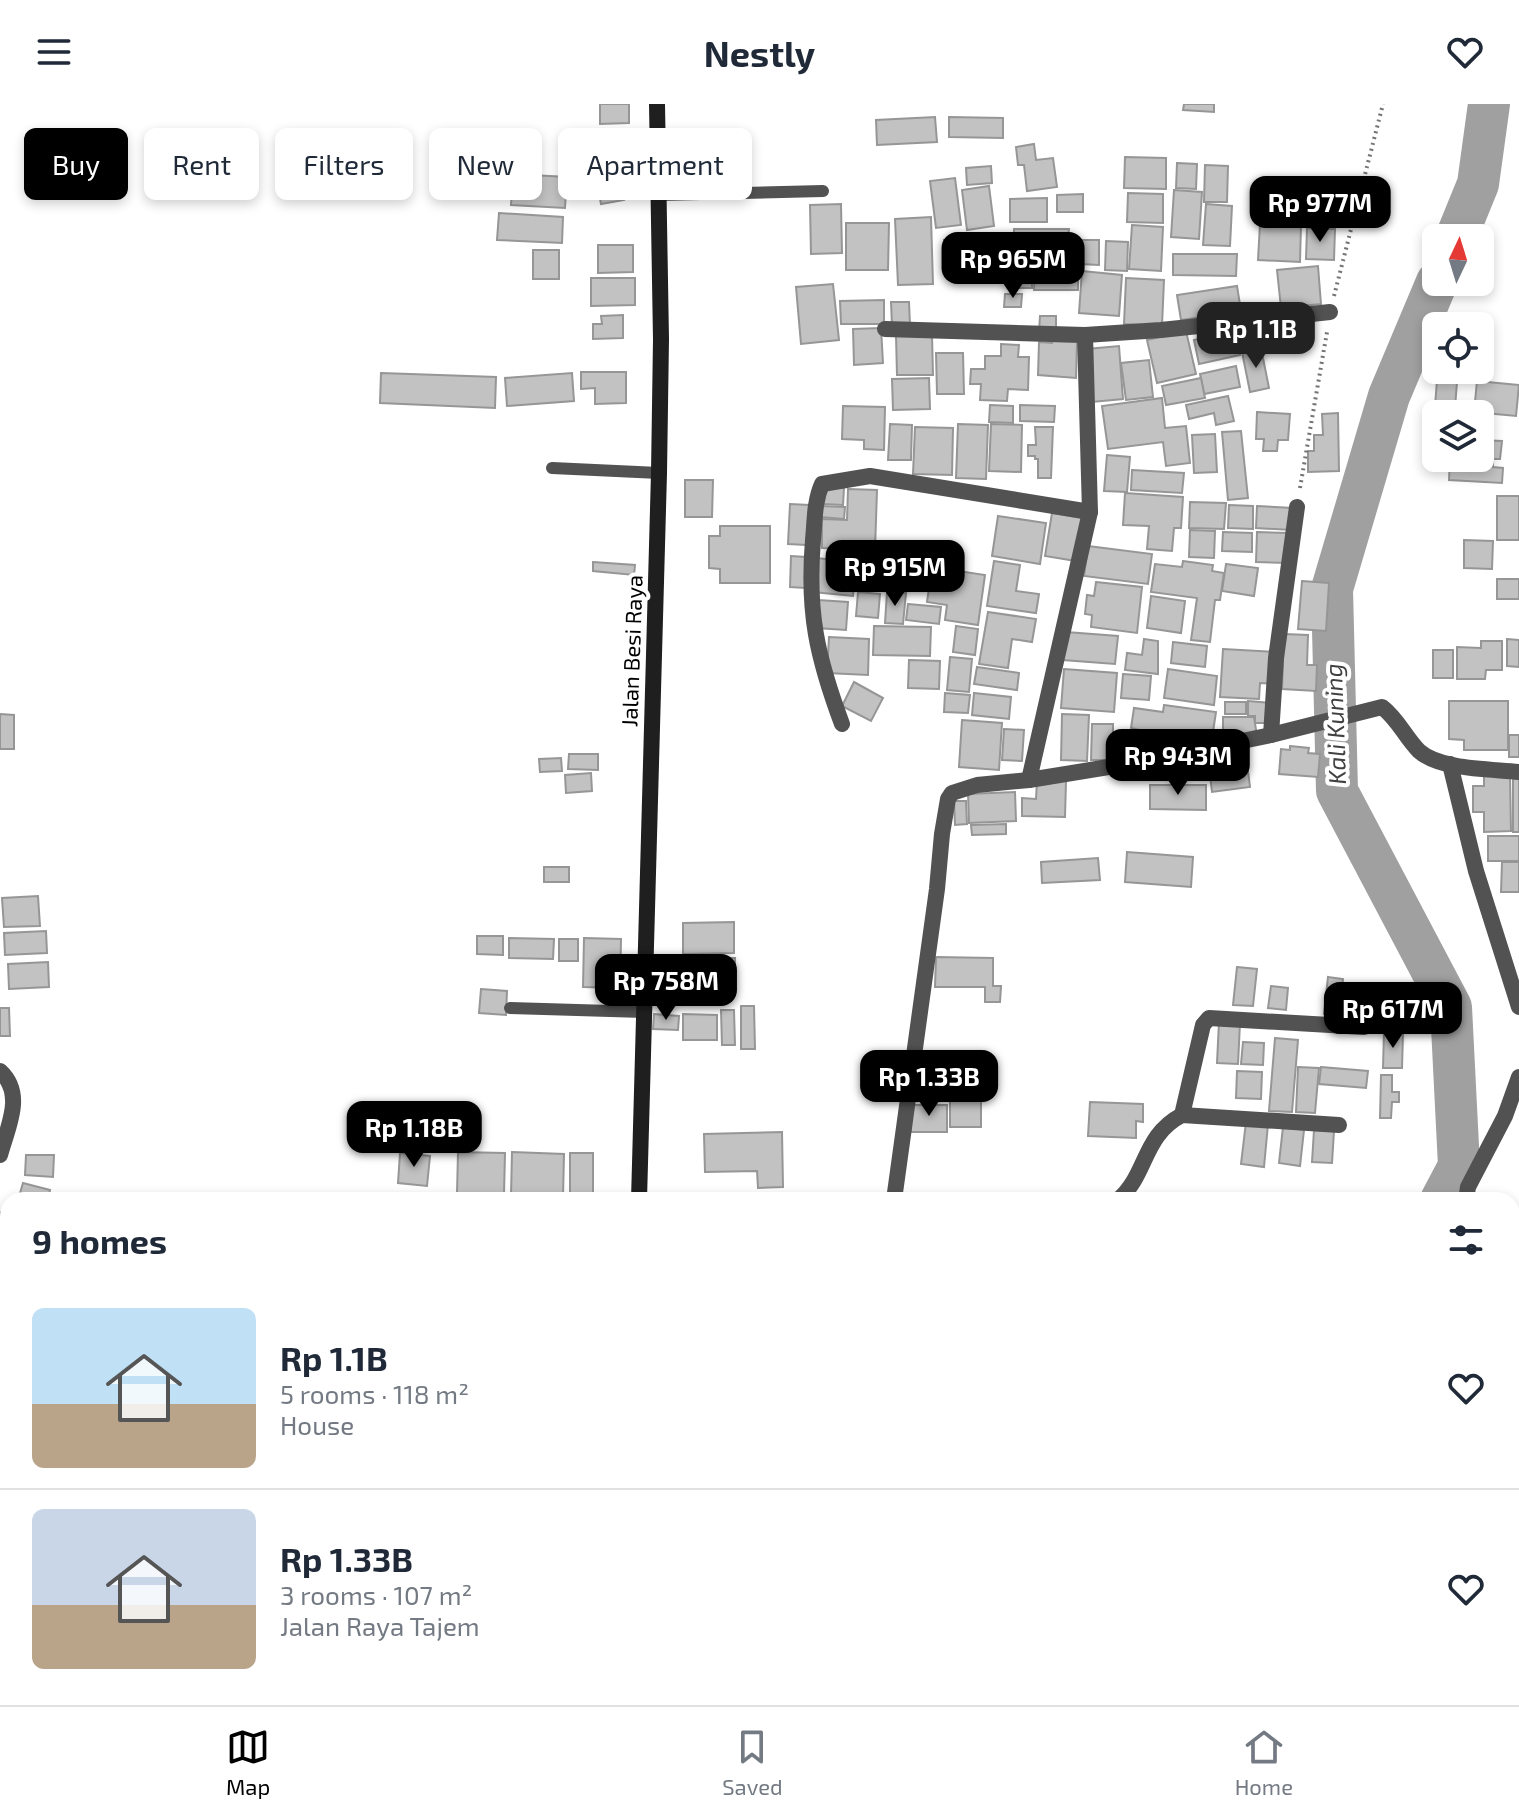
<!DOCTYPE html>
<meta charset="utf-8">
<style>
:root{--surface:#fff;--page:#f2f2f3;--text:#1f2937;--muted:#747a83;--line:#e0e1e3;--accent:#000}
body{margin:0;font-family:"Exo 2",sans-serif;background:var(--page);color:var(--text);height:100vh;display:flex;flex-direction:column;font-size:30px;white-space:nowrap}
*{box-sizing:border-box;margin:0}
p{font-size:26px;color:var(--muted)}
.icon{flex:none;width:44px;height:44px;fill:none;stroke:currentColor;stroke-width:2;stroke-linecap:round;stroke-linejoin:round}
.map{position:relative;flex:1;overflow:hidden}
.drawer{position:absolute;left:0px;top:1088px;width:1520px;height:514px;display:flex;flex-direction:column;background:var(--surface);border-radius:24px 24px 0 0;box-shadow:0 4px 12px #0003}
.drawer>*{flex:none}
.hud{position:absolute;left:24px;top:24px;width:800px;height:72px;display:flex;gap:16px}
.needle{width:52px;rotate:4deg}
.controls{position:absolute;left:1422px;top:120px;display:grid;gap:16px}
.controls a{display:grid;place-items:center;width:72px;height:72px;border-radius:12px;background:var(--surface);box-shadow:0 4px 12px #0003;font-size:40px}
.price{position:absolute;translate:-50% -68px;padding:0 18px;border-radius:16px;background:var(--accent);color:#fff;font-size:26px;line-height:52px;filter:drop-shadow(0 2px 4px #0008)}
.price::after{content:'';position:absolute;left:50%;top:48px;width:24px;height:18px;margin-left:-12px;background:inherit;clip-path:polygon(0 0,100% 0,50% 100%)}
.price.active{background:#222;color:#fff}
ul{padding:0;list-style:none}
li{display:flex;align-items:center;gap:24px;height:200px;padding:0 32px}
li+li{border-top:2px solid var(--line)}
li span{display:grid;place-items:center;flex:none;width:224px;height:160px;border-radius:12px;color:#555}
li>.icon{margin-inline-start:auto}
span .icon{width:96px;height:96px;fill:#fffc;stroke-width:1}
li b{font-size:34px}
h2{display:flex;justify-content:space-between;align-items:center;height:96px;padding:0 32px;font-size:34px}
.chip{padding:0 28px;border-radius:12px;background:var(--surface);box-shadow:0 4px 12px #0003;font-size:28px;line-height:72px}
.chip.active{background:var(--accent);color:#fff}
header{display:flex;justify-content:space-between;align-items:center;height:104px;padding:0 32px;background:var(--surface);font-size:36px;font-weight:700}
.tabs{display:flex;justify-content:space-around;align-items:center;height:112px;border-top:2px solid var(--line);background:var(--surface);font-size:22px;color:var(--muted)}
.tabs a{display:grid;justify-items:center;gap:4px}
.tabs .active{color:var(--accent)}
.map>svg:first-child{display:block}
</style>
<header><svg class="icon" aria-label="menu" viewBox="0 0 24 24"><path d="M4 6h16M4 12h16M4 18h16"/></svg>Nestly<svg class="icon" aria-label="heart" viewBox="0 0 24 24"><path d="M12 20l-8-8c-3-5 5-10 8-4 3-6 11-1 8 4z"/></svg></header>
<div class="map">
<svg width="1519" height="1601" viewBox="0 0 1519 1601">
<rect width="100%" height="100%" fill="#fff"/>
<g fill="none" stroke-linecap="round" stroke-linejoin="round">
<g stroke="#a0a0a0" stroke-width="42">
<polyline points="1456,134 1478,80 1489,0"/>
<polyline points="1437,178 1389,292 1332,485 1337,687 1451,903 1459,1062 1441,1096"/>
<polyline points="1492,1594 1493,1601"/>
</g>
</g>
<g fill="#c2c2c2" stroke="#969696" stroke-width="2">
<polygon points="600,0 629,0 629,19 600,20"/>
<polygon points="1184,0 1214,0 1214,8 1183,6"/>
<polygon points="935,13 937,38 877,41 876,16"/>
<polygon points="949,13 1003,14 1003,34 949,33"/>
<polygon points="600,30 639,30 639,49 621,49 621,66 600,66"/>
<polygon points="1034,40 1036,56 1053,54 1057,83 1027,87 1024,61 1018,61 1016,43"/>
<polygon points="1125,53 1166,54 1166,85 1124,84"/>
<polygon points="1177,59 1197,60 1196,85 1176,84"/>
<polygon points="1205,61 1228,62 1227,98 1204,98"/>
<polygon points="991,62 992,79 967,81 966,64"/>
<polygon points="513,70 567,73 565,104 511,101"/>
<polygon points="955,74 961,121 936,124 930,77"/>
<polygon points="620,75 624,96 601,100 597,79"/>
<polygon points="989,82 994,122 967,126 962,86"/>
<polygon points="1174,86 1202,88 1199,135 1171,133"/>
<polygon points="1128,89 1163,90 1163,119 1127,118"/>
<polygon points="1083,90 1083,108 1057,108 1057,91"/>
<polygon points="1269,90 1295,91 1294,114 1268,114"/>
<polygon points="1047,94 1047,118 1010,118 1010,95"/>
<polygon points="841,100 842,149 811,150 810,101"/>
<polygon points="1206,100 1232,102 1230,142 1203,141"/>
<polygon points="499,109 563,113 562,139 497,136"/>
<polygon points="931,113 933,180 898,181 895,115"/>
<polygon points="846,119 889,119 888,166 846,166"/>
<polygon points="1260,120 1301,121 1300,158 1258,156"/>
<polygon points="1132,121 1163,123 1161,167 1129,165"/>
<polygon points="1307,124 1335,125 1334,156 1306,155"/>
<polygon points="1014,125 1069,125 1065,158 1045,158 1045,141 1014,141"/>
<polygon points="996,132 999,161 946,165 944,136"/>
<polygon points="1080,136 1099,136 1099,161 1079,160"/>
<polygon points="1106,137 1128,138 1127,167 1105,166"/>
<polygon points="598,141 633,141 633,168 598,169"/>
<polygon points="1011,145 1032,145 1032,184 1012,184"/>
<rect x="533" y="146" width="26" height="29"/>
<polygon points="1173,150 1237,150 1236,172 1173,171"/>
<polygon points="1318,162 1321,200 1281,204 1277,166"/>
<polygon points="1035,163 1078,163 1078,186 1034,186"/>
<polygon points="1082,167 1122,171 1119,212 1079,209"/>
<polygon points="591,174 635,174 635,201 591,202"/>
<polygon points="1126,174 1164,176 1162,222 1124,220"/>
<polygon points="833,180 839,236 801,240 796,183"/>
<polygon points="1237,182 1241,207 1181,216 1177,191"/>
<polygon points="1005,190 1022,190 1021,203 1004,203"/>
<polygon points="884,196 884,220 841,220 840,197"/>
<polygon points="891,198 909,198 910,221 892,222"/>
<polygon points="623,211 623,234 593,235 593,220 602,220 601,212"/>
<polygon points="1040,212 1056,212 1056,229 1039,228"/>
<polygon points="881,224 883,259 854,261 853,225"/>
<polygon points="1186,227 1196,270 1157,279 1147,236"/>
<polygon points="1235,227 1240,251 1199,260 1194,236"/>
<polygon points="932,231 933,271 897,271 896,232"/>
<polygon points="1052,237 1077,238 1076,274 1038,271 1039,238 1052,239"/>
<polygon points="1001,240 1019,241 1018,253 1029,253 1028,286 1008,285 1007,297 980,296 981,280 970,280 971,265 985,265 985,252 1001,252"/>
<polygon points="1119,242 1123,295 1092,298 1087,245"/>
<polygon points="1261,244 1269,284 1250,288 1242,248"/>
<polygon points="936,249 963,249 964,290 937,290"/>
<polygon points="1149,256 1153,293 1126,296 1121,259"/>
<polygon points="1236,262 1240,283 1204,290 1200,270"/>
<polygon points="581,268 626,268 626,299 595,300 595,284 581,285"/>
<polygon points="381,269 496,273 495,304 380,299"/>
<polygon points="572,269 574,297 507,302 505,274"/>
<polygon points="929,274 930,305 893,306 892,275"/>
<polygon points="1201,274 1205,294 1166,301 1162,282"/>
<polygon points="1437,276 1457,278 1455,304 1435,302"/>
<polygon points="1477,277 1519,281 1516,312 1474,308"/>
<polygon points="1228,292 1234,317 1216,321 1214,309 1189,315 1186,301"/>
<polygon points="1162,294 1165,324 1186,322 1190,359 1166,362 1163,338 1108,345 1102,302"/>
<polygon points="990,301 1013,302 1013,319 989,318"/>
<polygon points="1020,301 1055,302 1054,318 1020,317"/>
<polygon points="843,302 885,303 884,346 864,345 864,336 842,335"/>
<polygon points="1257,308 1290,310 1288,336 1278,336 1277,347 1263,347 1264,335 1256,335"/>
<polygon points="1338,309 1339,367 1308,368 1308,347 1314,347 1314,331 1323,331 1322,310"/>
<polygon points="890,320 912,321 911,356 888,356"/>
<polygon points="958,320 988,321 986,375 956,374"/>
<polygon points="991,320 1022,321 1021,368 989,367"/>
<polygon points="915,323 953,324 952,371 913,370"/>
<polygon points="1035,323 1053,323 1051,374 1038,374 1038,355 1035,355 1035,352 1028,352 1028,341 1036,341"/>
<polygon points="1241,327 1248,394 1228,396 1222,328"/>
<polygon points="1215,330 1217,368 1194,369 1192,331"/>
<polygon points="1480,336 1502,337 1500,355 1493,355 1493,363 1503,364 1502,379 1449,376 1450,354 1480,354"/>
<polygon points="1107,351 1130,353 1127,388 1104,387"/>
<polygon points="1132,366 1184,369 1182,389 1131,386"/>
<polygon points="685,376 713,376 712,413 685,413"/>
<polygon points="824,383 844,384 843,401 823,400"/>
<polygon points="848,385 877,386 875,446 822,444 822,415 847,416"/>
<polygon points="1125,389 1183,393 1181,424 1174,424 1172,447 1147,445 1149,422 1123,421"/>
<rect x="1497" y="392" width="22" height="44"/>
<polygon points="1190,398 1226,399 1224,425 1189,424"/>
<polygon points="790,400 809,401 806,441 788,440"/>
<polygon points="1229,401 1253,402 1253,425 1228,424"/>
<polygon points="820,402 845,403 844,415 820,413"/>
<polygon points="1257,402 1293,404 1292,426 1256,424"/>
<polygon points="1052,409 1083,414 1076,457 1045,452"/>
<polygon points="998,412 1046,419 1040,460 992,452"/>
<polygon points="720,422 770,422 770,479 720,479 720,465 709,464 709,432 720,432"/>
<polygon points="1190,426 1215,427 1214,454 1189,453"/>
<polygon points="1223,428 1252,429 1252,448 1222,447"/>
<polygon points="1257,428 1289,429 1288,459 1256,458"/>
<polygon points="1464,436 1493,437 1492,465 1464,464"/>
<polygon points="1088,442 1152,450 1148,480 1084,472"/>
<polygon points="791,452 806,453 805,484 790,483"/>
<polygon points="816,454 856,458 853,492 813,488"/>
<polygon points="994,457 1020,461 1016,487 1039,490 1036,509 987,502"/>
<polygon points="1183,457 1213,461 1212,467 1224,469 1220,496 1215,496 1210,538 1191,536 1197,494 1151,488 1155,460 1182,463"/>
<polygon points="593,458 635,461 634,471 593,467"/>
<polygon points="1226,460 1258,464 1254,492 1222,487"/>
<polygon points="859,461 882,463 880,486 857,484"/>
<polygon points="932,463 985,471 978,521 945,516 947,501 927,498"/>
<rect x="1497" y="475" width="22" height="20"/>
<polygon points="1302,477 1329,479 1326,527 1298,525"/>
<polygon points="1096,478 1142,483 1137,529 1091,523 1092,511 1085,510 1087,491 1094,492"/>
<polygon points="858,488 880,490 878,514 856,512"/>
<polygon points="887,488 906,489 903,520 885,519"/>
<polygon points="1151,492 1185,497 1181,529 1147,524"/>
<polygon points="818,496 848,498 846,526 816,524"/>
<polygon points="908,500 941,503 939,520 906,516"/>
<polygon points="988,508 1036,515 1032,538 1012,535 1008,564 979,560"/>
<polygon points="874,522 931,523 930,552 873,551"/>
<polygon points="956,522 978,525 975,551 953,548"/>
<polygon points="1066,528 1118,532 1115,560 1063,556"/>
<polygon points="1284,530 1308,531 1307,561 1317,561 1316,587 1282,585"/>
<polygon points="829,533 869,535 868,571 827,569"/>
<polygon points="1144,535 1158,537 1158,570 1125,566 1127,549 1142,551"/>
<polygon points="1507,535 1519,536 1519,563 1507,562"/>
<polygon points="1481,537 1502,537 1502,566 1486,566 1485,575 1457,575 1457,543 1481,544"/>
<polygon points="1173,538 1207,542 1205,563 1171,559"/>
<polygon points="1223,545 1275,548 1274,580 1260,579 1259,595 1220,593"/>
<rect x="1433" y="546" width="20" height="28"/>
<polygon points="950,553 972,555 969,588 947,586"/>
<polygon points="909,556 940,557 939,585 908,584"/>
<polygon points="977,563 1019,569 1017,586 974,580"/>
<polygon points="1064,565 1117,569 1114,608 1061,604"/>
<polygon points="1168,565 1217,572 1214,601 1164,594"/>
<polygon points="1123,570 1151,572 1149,596 1121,594"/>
<polygon points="854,578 883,594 871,617 842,602"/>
<polygon points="945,589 970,591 968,609 944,608"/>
<polygon points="974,589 1011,593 1009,615 972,611"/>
<polygon points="1248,597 1271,599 1270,619 1255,619 1255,612 1248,612"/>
<polygon points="1449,597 1508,597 1508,646 1464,646 1464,636 1449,635"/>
<rect x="1225" y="598" width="21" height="12"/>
<polygon points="1164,601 1216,608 1211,641 1160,633 1160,629 1156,628 1153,647 1137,644 1140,626 1131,624 1134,604 1163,608"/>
<polygon points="0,610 14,611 14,645 0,645"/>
<polygon points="1062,610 1089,611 1087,657 1061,656"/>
<polygon points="1223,613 1254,613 1257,632 1223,632"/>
<polygon points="962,616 1002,619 999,666 959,663"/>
<polygon points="1092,620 1113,620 1113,637 1121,638 1121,656 1091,656"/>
<polygon points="1004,625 1024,626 1022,657 1002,656"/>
<rect x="1509" y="631" width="10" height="22"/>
<polygon points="1290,642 1309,644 1308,649 1320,650 1318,673 1279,670 1281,645 1290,646"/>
<polygon points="569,650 598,650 598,666 568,665"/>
<polygon points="561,654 562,667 540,668 539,655"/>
<polygon points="1248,667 1250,683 1212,688 1210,671"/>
<polygon points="591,669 592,687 566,689 565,671"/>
<polygon points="1513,671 1519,672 1519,728 1513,728"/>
<polygon points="1484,672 1510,672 1511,727 1484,728 1484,708 1473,708 1473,682 1484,682"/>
<polygon points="1037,677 1066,677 1065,713 1022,712 1022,694 1036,695"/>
<polygon points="1150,681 1206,681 1206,706 1150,705"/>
<polygon points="1015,688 1016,717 969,719 968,690"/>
<polygon points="954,697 966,697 967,720 955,721"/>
<polygon points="1006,720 1006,730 972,731 971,721"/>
<rect x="1488" y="732" width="31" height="25"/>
<polygon points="1127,748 1193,753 1191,783 1125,778"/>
<polygon points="1098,754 1100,776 1042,779 1041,758"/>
<polygon points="1502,758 1519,758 1519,788 1501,788"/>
<rect x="544" y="763" width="25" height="15"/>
<polygon points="38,792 40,822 4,823 2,794"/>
<polygon points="734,818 734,849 683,850 683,819"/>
<polygon points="46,827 47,849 5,851 4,829"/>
<polygon points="477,832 503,832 503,851 477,850"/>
<polygon points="509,834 554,835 553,855 509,854"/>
<polygon points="584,834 621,835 620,884 583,883"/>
<rect x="559" y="835" width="19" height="22"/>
<polygon points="936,853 993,854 993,882 1001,882 1000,898 985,898 985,883 935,883"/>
<polygon points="713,854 735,854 735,870 714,870"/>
<polygon points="678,855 707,855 707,870 678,871"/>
<polygon points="48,858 49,883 9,885 8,860"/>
<polygon points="1237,863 1257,865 1253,902 1233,901"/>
<polygon points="1328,873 1343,875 1339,912 1324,910"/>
<polygon points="1271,882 1288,884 1286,906 1268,904"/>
<polygon points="1399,882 1428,885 1426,914 1397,912"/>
<polygon points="481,885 507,887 506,911 479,909"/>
<polygon points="741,902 754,902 755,945 741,945"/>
<polygon points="0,904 9,904 10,932 0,932"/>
<polygon points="721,906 734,906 735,941 722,941"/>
<polygon points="654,910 679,912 678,926 653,925"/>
<polygon points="683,910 717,911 717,936 683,936"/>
<polygon points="1219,918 1240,919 1238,960 1217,959"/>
<polygon points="1384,928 1403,929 1402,964 1383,964"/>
<polygon points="1275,934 1298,936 1292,1008 1269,1007"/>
<polygon points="1243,938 1264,939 1263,961 1241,960"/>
<polygon points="1298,963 1319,964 1315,1009 1296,1008"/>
<polygon points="1321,963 1368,967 1366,984 1319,980"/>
<polygon points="1237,967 1262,968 1261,995 1236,994"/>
<polygon points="1381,971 1392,971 1392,988 1399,988 1399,998 1392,998 1391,1014 1380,1014"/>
<rect x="950" y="991" width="31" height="32"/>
<polygon points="1090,998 1143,1000 1143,1018 1136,1017 1136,1034 1088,1032"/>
<rect x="911" y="1001" width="36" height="27"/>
<polygon points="1246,1018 1268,1020 1264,1063 1241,1060"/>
<polygon points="1283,1023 1304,1026 1300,1062 1279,1059"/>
<polygon points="1314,1026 1334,1027 1332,1059 1312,1058"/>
<polygon points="782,1028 783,1083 758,1084 757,1067 705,1068 704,1030"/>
<polygon points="458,1048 505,1049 504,1091 457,1090"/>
<polygon points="512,1048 564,1050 563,1093 511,1092"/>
<polygon points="400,1049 430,1052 427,1082 398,1079"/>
<rect x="570" y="1049" width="23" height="42"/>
<polygon points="26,1051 54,1051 53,1073 25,1071"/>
<polygon points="23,1079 50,1086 48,1096 18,1096"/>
<polygon points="0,1108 8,1110 8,1162 0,1161"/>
</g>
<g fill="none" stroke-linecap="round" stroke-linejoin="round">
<g stroke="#747474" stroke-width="4" stroke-dasharray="2 4" stroke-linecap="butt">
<polyline points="1334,192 1383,0"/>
<polyline points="1300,384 1327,228"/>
</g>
<g stroke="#525252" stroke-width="12">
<polyline points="659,91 823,87"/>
<polyline points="552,364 659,369"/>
<polyline points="510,904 644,908"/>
</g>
<g stroke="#525252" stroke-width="16">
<polyline points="885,225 1085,231 1161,226 1330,208"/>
<path d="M842,620C817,553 807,508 813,436C815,417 814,398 822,380L870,372L1090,408"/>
<polyline points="1271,631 1276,554 1297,403"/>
<polyline points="1450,660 1476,767 1519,903"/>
<polyline points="1029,676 1090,408 1085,231"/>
<path d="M0,967C25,990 8,1022 0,1051"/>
<polyline points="1182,1011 1203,921 1209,914 1364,923"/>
<path d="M894,1096L937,785L942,730L948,695L952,689L977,681L1029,676L1145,657L1271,631L1382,603C1398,615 1405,633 1419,647C1440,666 1491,665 1519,668"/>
<path d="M1118,1096C1148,1070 1142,1032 1182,1011L1339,1021"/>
<polyline points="1466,1096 1468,1083 1505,1012 1519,973"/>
<polyline points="1512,1432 1519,1433"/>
</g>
<g stroke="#1f1f1f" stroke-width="16">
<polyline points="639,1096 659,369 661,235 657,0"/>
<polyline points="976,1096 1063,1096"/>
<polyline points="0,1211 8,1210"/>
<polyline points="1073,1601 1074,1594"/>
</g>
</g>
<g text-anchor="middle" stroke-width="8" stroke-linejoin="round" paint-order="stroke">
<g font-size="22" fill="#000" stroke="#fff">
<text transform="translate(632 547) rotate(-88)" y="8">Jalan Besi Raya</text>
</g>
<g font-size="24" font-style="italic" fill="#414141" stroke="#fff">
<text transform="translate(1336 620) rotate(-92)" y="8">Kali Kuning</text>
</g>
</g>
</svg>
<div class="controls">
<a><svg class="needle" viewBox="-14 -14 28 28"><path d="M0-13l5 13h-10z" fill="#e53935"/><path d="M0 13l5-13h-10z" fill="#747a83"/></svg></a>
<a><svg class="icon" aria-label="locate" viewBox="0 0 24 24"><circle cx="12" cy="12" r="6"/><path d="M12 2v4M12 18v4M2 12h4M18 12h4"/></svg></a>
<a><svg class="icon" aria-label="layers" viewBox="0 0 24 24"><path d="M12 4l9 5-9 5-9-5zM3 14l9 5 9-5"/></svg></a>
</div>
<b class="price" style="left:1320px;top:140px">Rp 977M</b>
<b class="price" style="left:1013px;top:196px">Rp 965M</b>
<b class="price active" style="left:1256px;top:266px">Rp 1.1B</b>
<b class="price" style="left:895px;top:504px">Rp 915M</b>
<b class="price" style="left:1178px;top:693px">Rp 943M</b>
<b class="price" style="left:666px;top:918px">Rp 758M</b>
<b class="price" style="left:1393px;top:946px">Rp 617M</b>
<b class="price" style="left:929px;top:1014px">Rp 1.33B</b>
<b class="price" style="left:414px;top:1065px">Rp 1.18B</b>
<div class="hud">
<a class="chip active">Buy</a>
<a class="chip">Rent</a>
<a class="chip">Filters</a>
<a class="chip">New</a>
<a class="chip">Apartment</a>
</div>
<section class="drawer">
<h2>9 homes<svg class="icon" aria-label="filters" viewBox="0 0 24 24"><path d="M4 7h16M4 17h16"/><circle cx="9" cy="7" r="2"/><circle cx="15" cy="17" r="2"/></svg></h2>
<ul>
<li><span style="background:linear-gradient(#bfe0f5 60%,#b9a48a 0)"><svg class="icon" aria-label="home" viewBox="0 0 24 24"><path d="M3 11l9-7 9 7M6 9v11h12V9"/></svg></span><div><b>Rp 1.1B</b><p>5 rooms · 118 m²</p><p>House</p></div><svg class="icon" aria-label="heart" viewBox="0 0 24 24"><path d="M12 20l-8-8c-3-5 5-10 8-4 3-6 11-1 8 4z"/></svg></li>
<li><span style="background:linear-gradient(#c9d6e8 60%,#b9a48a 0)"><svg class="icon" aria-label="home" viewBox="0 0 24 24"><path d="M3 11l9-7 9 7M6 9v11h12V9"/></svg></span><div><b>Rp 1.33B</b><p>3 rooms · 107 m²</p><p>Jalan Raya Tajem</p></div><svg class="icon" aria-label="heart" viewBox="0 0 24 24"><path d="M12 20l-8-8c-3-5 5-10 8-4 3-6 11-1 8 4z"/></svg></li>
</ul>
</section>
</div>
<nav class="tabs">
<a class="active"><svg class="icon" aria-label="map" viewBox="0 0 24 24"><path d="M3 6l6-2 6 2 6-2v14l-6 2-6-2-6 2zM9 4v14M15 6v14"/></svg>Map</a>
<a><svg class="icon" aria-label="saved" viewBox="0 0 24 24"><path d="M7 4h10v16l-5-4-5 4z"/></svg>Saved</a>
<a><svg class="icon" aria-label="home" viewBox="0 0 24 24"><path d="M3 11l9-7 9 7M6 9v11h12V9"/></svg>Home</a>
</nav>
